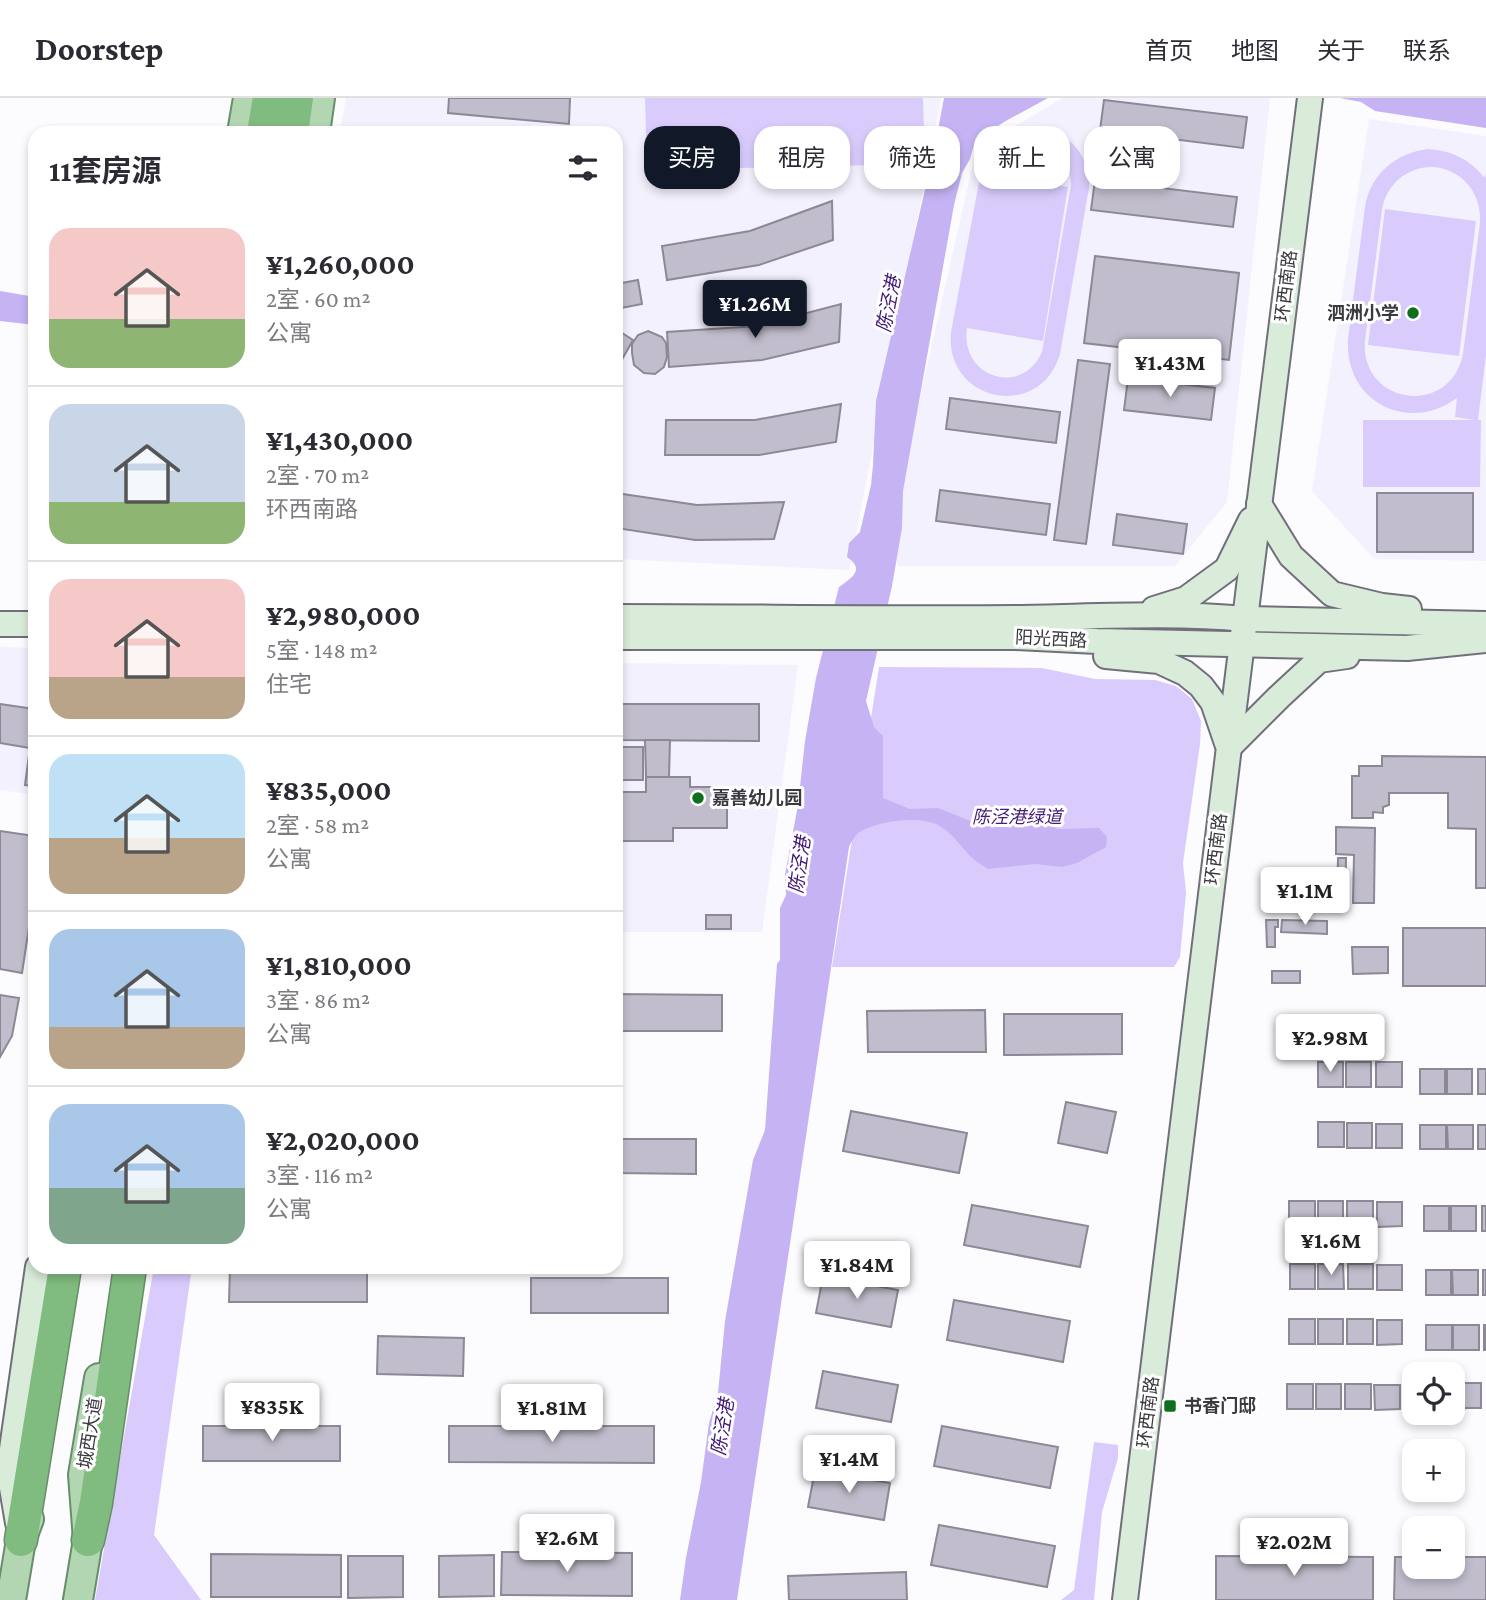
<!DOCTYPE html>
<html lang="zh">
<meta charset="utf-8">
<style>
:root{--surface:#fff;--page:#f2f2f3;--text:#2b2b33;--muted:#7c7c81;--line:#e1e1e2;--accent:#111827}
body{margin:0;font-family:"Crimson Pro","Noto Sans SC",serif;background:var(--page);color:var(--text);height:100vh;display:flex;flex-direction:column;font-size:26px;white-space:nowrap}
*{box-sizing:border-box;margin:0}
p{font-size:23px;color:var(--muted)}
.icon{flex:none;width:38px;height:38px;fill:none;stroke:currentColor;stroke-width:2;stroke-linecap:round;stroke-linejoin:round}
.map{position:relative;flex:1;overflow:hidden}
.drawer{position:absolute;left:28px;top:28px;width:595px;height:1148px;display:flex;flex-direction:column;background:var(--surface);border-radius:21px;box-shadow:0 4px 10px #0003}
.drawer>*{flex:none}
.top-card{position:absolute;left:644px;top:28px;width:665px;height:63px;display:flex;gap:14px}
.controls{position:absolute;left:1402px;top:1264px;display:grid;gap:14px}
.controls a{display:grid;place-items:center;width:63px;height:63px;border-radius:14px;background:var(--surface);box-shadow:0 4px 10px #0003;font-size:35px}
.price{position:absolute;translate:-50% -60px;padding:0 16px;border-radius:7px;background:#fff;color:#222;font-size:23px;line-height:46px;filter:drop-shadow(0 2px 4px #0008)}
.price::after{content:'';position:absolute;left:50%;top:42px;width:21px;height:16px;margin-left:-10px;background:inherit;clip-path:polygon(0 0,100% 0,50% 100%)}
.price.selected{background:var(--accent);color:#fff}
ul{padding:0;list-style:none}
li{display:flex;align-items:center;gap:21px;height:175px;padding:0 21px}
li+li{border-top:2px solid var(--line)}
li span{display:grid;place-items:center;flex:none;width:196px;height:140px;border-radius:21px;color:#555}
li>.icon{margin-inline-start:auto}
span .icon{width:84px;height:84px;fill:#fffc;stroke-width:1}
li b{font-size:30px}
h2{display:flex;justify-content:space-between;align-items:center;height:84px;padding:0 21px;font-size:30px}
.chip{padding:0 24px;border-radius:21px;background:var(--surface);box-shadow:0 4px 10px #0003;font-size:24px;line-height:63px}
.chip.selected{background:var(--accent);color:#fff}
header{display:flex;align-items:center;gap:42px;box-sizing:border-box;height:98px;padding:0 35px;background:var(--surface);border-bottom:2px solid var(--line)}
header strong{font-size:33px}
nav{display:flex;gap:38px;margin-inline-start:auto;font-size:24px}
.map>svg:first-child{display:block}
</style>
<header>
<strong>Doorstep</strong>
<nav><a>首页</a><a>地图</a><a>关于</a><a>联系</a></nav>
</header>
<div class="map">
<svg width="1486" height="1502" viewBox="0 0 1486 1502">
<rect width="100%" height="100%" fill="#fcfbfe"/>
<g fill="#f4f1fe">
<polygon points="346,0 941,0 849,472 616,461 616,35 340,35"/>
<polygon points="1062,0 1270,0 1227,404 1175,468 898,468 891,428 976,52"/>
<polygon points="1369,21 1486,38 1486,463 1374,461 1312,393"/>
<polygon points="0,549 35,550 35,697 0,692"/>
<polygon points="616,565 798,567 762,834 616,834"/>
</g>
<g fill="#d9ccfd" fill-rule="evenodd">
<polygon points="645,0 923,0 925,66 647,72"/>
<path d="M1033,29C1066,30 1091,56 1089,90L1060,256C1040,324 944,304 951,234L983,63C993,42 1010,31 1033,29ZM1027,44C1053,43 1071,61 1071,87L1042,254C1022,299 960,280 967,230L1043,243L1068,89L993,77C997,59 1009,48 1027,44Z"/>
<path d="M1428,51C1453,53 1469,61 1485,80L1486,75V257L1478,322H1481L1480,389H1363V322H1474L1455,319L1457,300C1408,336 1344,304 1348,241L1365,109C1370,76 1396,55 1428,51ZM1434,69C1463,72 1482,96 1480,125L1463,256C1450,320 1360,307 1365,243L1382,112C1386,86 1408,68 1434,69Z"/>
<polygon points="1035,53 1036,72 1004,66"/>
<polygon points="1385,111 1476,123 1459,258 1368,247"/>
<polygon points="879,569 1042,570 1095,581 1155,582 1176,588 1192,601 1201,623 1200,646 1183,765 1186,795 1180,859 1174,869 832,869"/>
<polygon points="154,1169 192,1169 154,1437 201,1502 95,1502"/>
<polygon points="1094,1344 1118,1347 1118,1360 1102,1414 1094,1502 1061,1502 1074,1492"/>
</g>
<g fill="#c5b3f4">
<path d="M944,0H1048L1004,24L975,43L970,61L962,75L954,107L903,393L902,430L892,488L866,603L874,629L883,638V700L910,711L938,710L978,726L1017,720H1033L1058,731L1099,730L1107,739L1106,749L1077,765L1062,769L1035,766L988,771C982,767 975,763 970,758C960,747 951,734 938,727C919,717 876,723 858,735C854,739 851,744 849,749L737,1502H680L686,1460L701,1384L709,1325L718,1295L725,1223L753,1062L765,1032L777,866L780,862V810L786,797L785,777L798,707L805,643L816,580L839,489C851,480 866,472 847,459L849,445L860,434L871,387L873,367L876,303L934,53Z"/>
<polygon points="1340,0 1486,0 1486,30 1375,13 1361,4"/>
<polygon points="0,193 35,199 35,227 0,223"/>
</g>
<g fill="#c1bdcc" stroke="#8c8896" stroke-width="2">
<polygon points="449,0 570,0 569,26 448,15"/>
<polygon points="1104,2 1247,19 1243,50 1100,32"/>
<polygon points="1095,82 1237,99 1233,129 1091,112"/>
<polygon points="832,103 833,142 759,167 667,182 662,148 750,133"/>
<polygon points="1095,158 1239,175 1229,262 1084,245"/>
<polygon points="638,182 642,206 616,211 616,186"/>
<polygon points="841,206 839,244 762,262 669,269 667,234 757,228"/>
<polygon points="616,231 633,242 616,272"/>
<polygon points="648,233 662,239 666,245 667,259 664,269 655,276 644,275 634,267 632,255 632,246 638,237"/>
<polygon points="1078,262 1110,266 1086,446 1054,442"/>
<polygon points="1128,280 1215,290 1211,322 1124,312"/>
<polygon points="950,300 1060,314 1056,345 946,331"/>
<polygon points="841,306 836,344 759,357 665,357 666,322 755,322"/>
<polygon points="940,392 1050,406 1046,437 936,423"/>
<polygon points="616,395 697,407 784,404 774,441 695,442 616,430"/>
<rect x="1377" y="395" width="96" height="59"/>
<polygon points="1117,416 1187,426 1183,456 1113,447"/>
<polygon points="0,606 35,611 35,688 25,687 30,650 0,645"/>
<polygon points="616,606 759,606 759,643 616,642"/>
<polygon points="645,642 670,642 669,679 646,679"/>
<polygon points="616,649 643,649 643,682 617,682"/>
<polygon points="1382,658 1486,659 1486,790 1476,790 1476,731 1448,730 1448,695 1389,695 1389,707 1383,709 1383,715 1373,714 1373,720 1352,720 1352,678 1359,678 1359,668 1382,668"/>
<polygon points="646,679 690,679 690,689 727,689 727,730 673,730 673,743 616,743 616,694 646,694"/>
<polygon points="1336,729 1375,730 1374,805 1353,805 1354,757 1336,756"/>
<polygon points="0,733 35,738 35,790 22,875 0,871"/>
<polygon points="1338,760 1346,760 1345,810 1337,810"/>
<polygon points="1272,793 1303,794 1303,808 1271,808"/>
<rect x="706" y="817" width="25" height="14"/>
<polygon points="1266,822 1278,822 1278,829 1275,829 1275,849 1267,849"/>
<polygon points="1282,822 1327,823 1327,836 1281,834"/>
<rect x="1403" y="830" width="83" height="58"/>
<polygon points="1352,849 1388,849 1388,875 1353,876"/>
<rect x="1272" y="873" width="28" height="12"/>
<polygon points="616,896 722,897 722,933 616,933"/>
<polygon points="0,897 19,900 12,938 0,959"/>
<polygon points="985,912 986,954 868,954 867,913"/>
<polygon points="1004,916 1122,916 1122,956 1004,957"/>
<rect x="1318" y="964" width="25" height="25"/>
<rect x="1346" y="964" width="25" height="25"/>
<rect x="1376" y="964" width="26" height="25"/>
<rect x="1420" y="971" width="25" height="25"/>
<rect x="1447" y="971" width="25" height="25"/>
<rect x="1478" y="971" width="8" height="25"/>
<polygon points="1066,1004 1116,1014 1107,1055 1058,1045"/>
<polygon points="851,1013 967,1035 959,1075 843,1053"/>
<rect x="1318" y="1024" width="26" height="25"/>
<rect x="1347" y="1025" width="25" height="25"/>
<rect x="1376" y="1026" width="26" height="24"/>
<rect x="1420" y="1027" width="26" height="24"/>
<polygon points="1447,1027 1473,1027 1473,1051 1448,1051"/>
<rect x="1478" y="1027" width="8" height="24"/>
<polygon points="616,1041 696,1041 696,1076 616,1075"/>
<rect x="1289" y="1103" width="26" height="25"/>
<rect x="1318" y="1103" width="25" height="25"/>
<rect x="1347" y="1103" width="26" height="25"/>
<polygon points="1377,1104 1402,1104 1402,1128 1377,1129"/>
<polygon points="972,1107 1088,1128 1080,1169 964,1147"/>
<rect x="1424" y="1108" width="25" height="25"/>
<rect x="1451" y="1108" width="25" height="25"/>
<rect x="1482" y="1108" width="4" height="25"/>
<rect x="1290" y="1166" width="25" height="25"/>
<polygon points="1318,1166 1343,1166 1344,1191 1318,1191"/>
<rect x="1348" y="1166" width="25" height="25"/>
<rect x="1377" y="1167" width="25" height="25"/>
<polygon points="230,1169 367,1169 367,1204 229,1204"/>
<rect x="1426" y="1172" width="25" height="25"/>
<polygon points="1452,1172 1478,1172 1478,1197 1453,1197"/>
<rect x="1483" y="1172" width="3" height="25"/>
<polygon points="823,1178 898,1192 891,1229 816,1215"/>
<rect x="531" y="1180" width="137" height="35"/>
<polygon points="954,1202 1070,1223 1063,1264 947,1242"/>
<rect x="1289" y="1221" width="26" height="25"/>
<rect x="1318" y="1221" width="25" height="25"/>
<rect x="1347" y="1221" width="26" height="25"/>
<polygon points="1377,1222 1402,1222 1402,1246 1377,1247"/>
<rect x="1426" y="1227" width="26" height="25"/>
<rect x="1453" y="1227" width="26" height="25"/>
<rect x="1484" y="1227" width="2" height="25"/>
<polygon points="378,1238 464,1240 463,1278 377,1276"/>
<polygon points="823,1273 898,1287 891,1324 816,1310"/>
<rect x="1455" y="1285" width="26" height="25"/>
<rect x="1287" y="1286" width="26" height="25"/>
<rect x="1316" y="1286" width="25" height="25"/>
<rect x="1345" y="1286" width="26" height="25"/>
<polygon points="1374,1287 1400,1287 1400,1311 1375,1312"/>
<rect x="203" y="1328" width="137" height="35"/>
<polygon points="449,1328 654,1328 654,1365 449,1364"/>
<polygon points="942,1328 1058,1349 1050,1390 934,1368"/>
<polygon points="815,1372 890,1385 884,1422 808,1409"/>
<polygon points="939,1427 1055,1448 1047,1489 931,1467"/>
<polygon points="502,1454 632,1455 632,1498 501,1497"/>
<polygon points="211,1456 341,1457 341,1499 211,1499"/>
<polygon points="494,1457 494,1498 439,1499 439,1458"/>
<polygon points="348,1458 403,1458 403,1499 348,1500"/>
<polygon points="1216,1458 1373,1459 1373,1502 1216,1502"/>
<polygon points="1395,1459 1414,1459 1414,1468 1452,1468 1452,1459 1486,1459 1486,1502 1394,1502"/>
<polygon points="906,1474 907,1502 789,1502 788,1478"/>
</g>
<g fill="none" stroke-linecap="round" stroke-linejoin="round">
<g stroke="#726f7c" stroke-width="28">
<g id="secondary">
<polyline points="1259,406 1291,458 1332,496 1382,508 1409,511"/>
<polyline points="1154,511 1186,501 1227,471 1251,422"/>
<path d="M616,519C749,519 883,521 1016,520C1092,519 1169,514 1245,521L1486,526"/>
<polyline points="0,526 35,526"/>
<polyline points="616,539 1015,539 1097,543 1407,550 1486,542"/>
<polyline points="1106,558 1159,563 1185,575 1201,588 1213,604 1227,645"/>
<polyline points="1229,649 1279,599 1319,562 1347,558"/>
<polyline points="18,1425 9,1372 38,1169"/>
<polyline points="1125,1502 1229,649 1310,0"/>
</g>
</g>
<g stroke="#688e69" stroke-width="32">
<g id="primary">
<polyline points="242,35 248,0"/>
<polyline points="315,35 320,0"/>
<polyline points="11,1502 21,1442 29,1421"/>
<polyline points="78,1502 88,1442 83,1377 99,1280"/>
</g>
</g>
<g stroke="#688e69" stroke-width="35">
<g id="highway">
<polyline points="263,35 269,0"/>
<polyline points="292,35 297,0"/>
<polyline points="21,1442 65,1169"/>
<polyline points="88,1442 96,1405 130,1169"/>
</g>
</g>
<use href="#secondary" stroke="#d9ebd9" stroke-width="24"/>
<use href="#primary" stroke="#b3d6b2" stroke-width="28"/>
<use href="#highway" stroke="#80bb7f" stroke-width="32"/>
</g>
<g fill="#106f1c" stroke="#fff" stroke-width="2.5">
<circle cx="1413" cy="215" r="7"/>
<circle cx="698" cy="700" r="7"/>
<rect x="1163" y="1301" width="14" height="14" rx="3.5"/>
</g>
<g text-anchor="middle" stroke-width="6" stroke-linejoin="round" paint-order="stroke">
<g font-size="18" fill="#3a393f" stroke="#fff">
<text transform="translate(1286 188) rotate(-83)" y="6">环西南路</text>
<text transform="translate(1051 541) rotate(3)" y="6">阳光西路</text>
<text transform="translate(1216 751) rotate(-83)" y="6">环西南路</text>
<text transform="translate(1148 1314) rotate(-83)" y="6">环西南路</text>
<text transform="translate(90 1335) rotate(-81)" y="6">城西大道</text>
</g>
<g font-size="18" font-weight="bold" fill="#3a393f" stroke="#fff" text-anchor="start">
<text x="1399" y="221" text-anchor="end">泗洲小学</text>
<text x="712" y="706">嘉善幼儿园</text>
<text x="1184" y="1314">书香门邸</text>
</g>
<g font-size="18" font-style="italic" fill="#451e7a" stroke="#fff">
<text x="1017" y="725">陈泾港绿道</text>
</g>
<g font-size="19" font-style="italic" fill="#401875" stroke="#fff">
<text transform="translate(888 206) rotate(-79)" y="7">陈泾港</text>
<text transform="translate(799 767) rotate(-82)" y="7">陈泾港</text>
<text transform="translate(722 1329) rotate(-81)" y="7">陈泾港</text>
</g>
</g>
</svg>
<div class="controls">
<a><svg class="icon" aria-label="locate" viewBox="0 0 24 24"><circle cx="12" cy="12" r="6"/><path d="M12 2v4M12 18v4M2 12h4M18 12h4"/></svg></a>
<a>+</a>
<a>−</a>
</div>
<b class="price selected" style="left:755px;top:242px">¥1.26M</b>
<b class="price" style="left:1170px;top:301px">¥1.43M</b>
<b class="price" style="left:1305px;top:829px">¥1.1M</b>
<b class="price" style="left:1330px;top:976px">¥2.98M</b>
<b class="price" style="left:1331px;top:1179px">¥1.6M</b>
<b class="price" style="left:857px;top:1203px">¥1.84M</b>
<b class="price" style="left:272px;top:1345px">¥835K</b>
<b class="price" style="left:552px;top:1346px">¥1.81M</b>
<b class="price" style="left:849px;top:1397px">¥1.4M</b>
<b class="price" style="left:567px;top:1476px">¥2.6M</b>
<b class="price" style="left:1294px;top:1480px">¥2.02M</b>
<div class="top-card">
<a class="chip selected">买房</a>
<a class="chip">租房</a>
<a class="chip">筛选</a>
<a class="chip">新上</a>
<a class="chip">公寓</a>
</div>
<section class="drawer">
<h2>11套房源<svg class="icon" aria-label="filters" viewBox="0 0 24 24"><path d="M4 7h16M4 17h16"/><circle cx="9" cy="7" r="2"/><circle cx="15" cy="17" r="2"/></svg></h2>
<ul>
<li><span style="background:linear-gradient(#f6c9c9 65%,#8fb573 0)"><svg class="icon" aria-label="home" viewBox="0 0 24 24"><path d="M3 11l9-7 9 7M6 9v11h12V9"/></svg></span><div><b>¥1,260,000</b><p>2室 · 60 m²</p><p>公寓</p></div></li>
<li><span style="background:linear-gradient(#c9d6e8 70%,#8fb573 0)"><svg class="icon" aria-label="home" viewBox="0 0 24 24"><path d="M3 11l9-7 9 7M6 9v11h12V9"/></svg></span><div><b>¥1,430,000</b><p>2室 · 70 m²</p><p>环西南路</p></div></li>
<li><span style="background:linear-gradient(#f6c9c9 70%,#b9a48a 0)"><svg class="icon" aria-label="home" viewBox="0 0 24 24"><path d="M3 11l9-7 9 7M6 9v11h12V9"/></svg></span><div><b>¥2,980,000</b><p>5室 · 148 m²</p><p>住宅</p></div></li>
<li><span style="background:linear-gradient(#bfe0f5 60%,#b9a48a 0)"><svg class="icon" aria-label="home" viewBox="0 0 24 24"><path d="M3 11l9-7 9 7M6 9v11h12V9"/></svg></span><div><b>¥835,000</b><p>2室 · 58 m²</p><p>公寓</p></div></li>
<li><span style="background:linear-gradient(#a9c7e8 70%,#b9a48a 0)"><svg class="icon" aria-label="home" viewBox="0 0 24 24"><path d="M3 11l9-7 9 7M6 9v11h12V9"/></svg></span><div><b>¥1,810,000</b><p>3室 · 86 m²</p><p>公寓</p></div></li>
<li><span style="background:linear-gradient(#a9c7e8 60%,#7fa58c 0)"><svg class="icon" aria-label="home" viewBox="0 0 24 24"><path d="M3 11l9-7 9 7M6 9v11h12V9"/></svg></span><div><b>¥2,020,000</b><p>3室 · 116 m²</p><p>公寓</p></div></li>
</ul>
</section>
</div>
